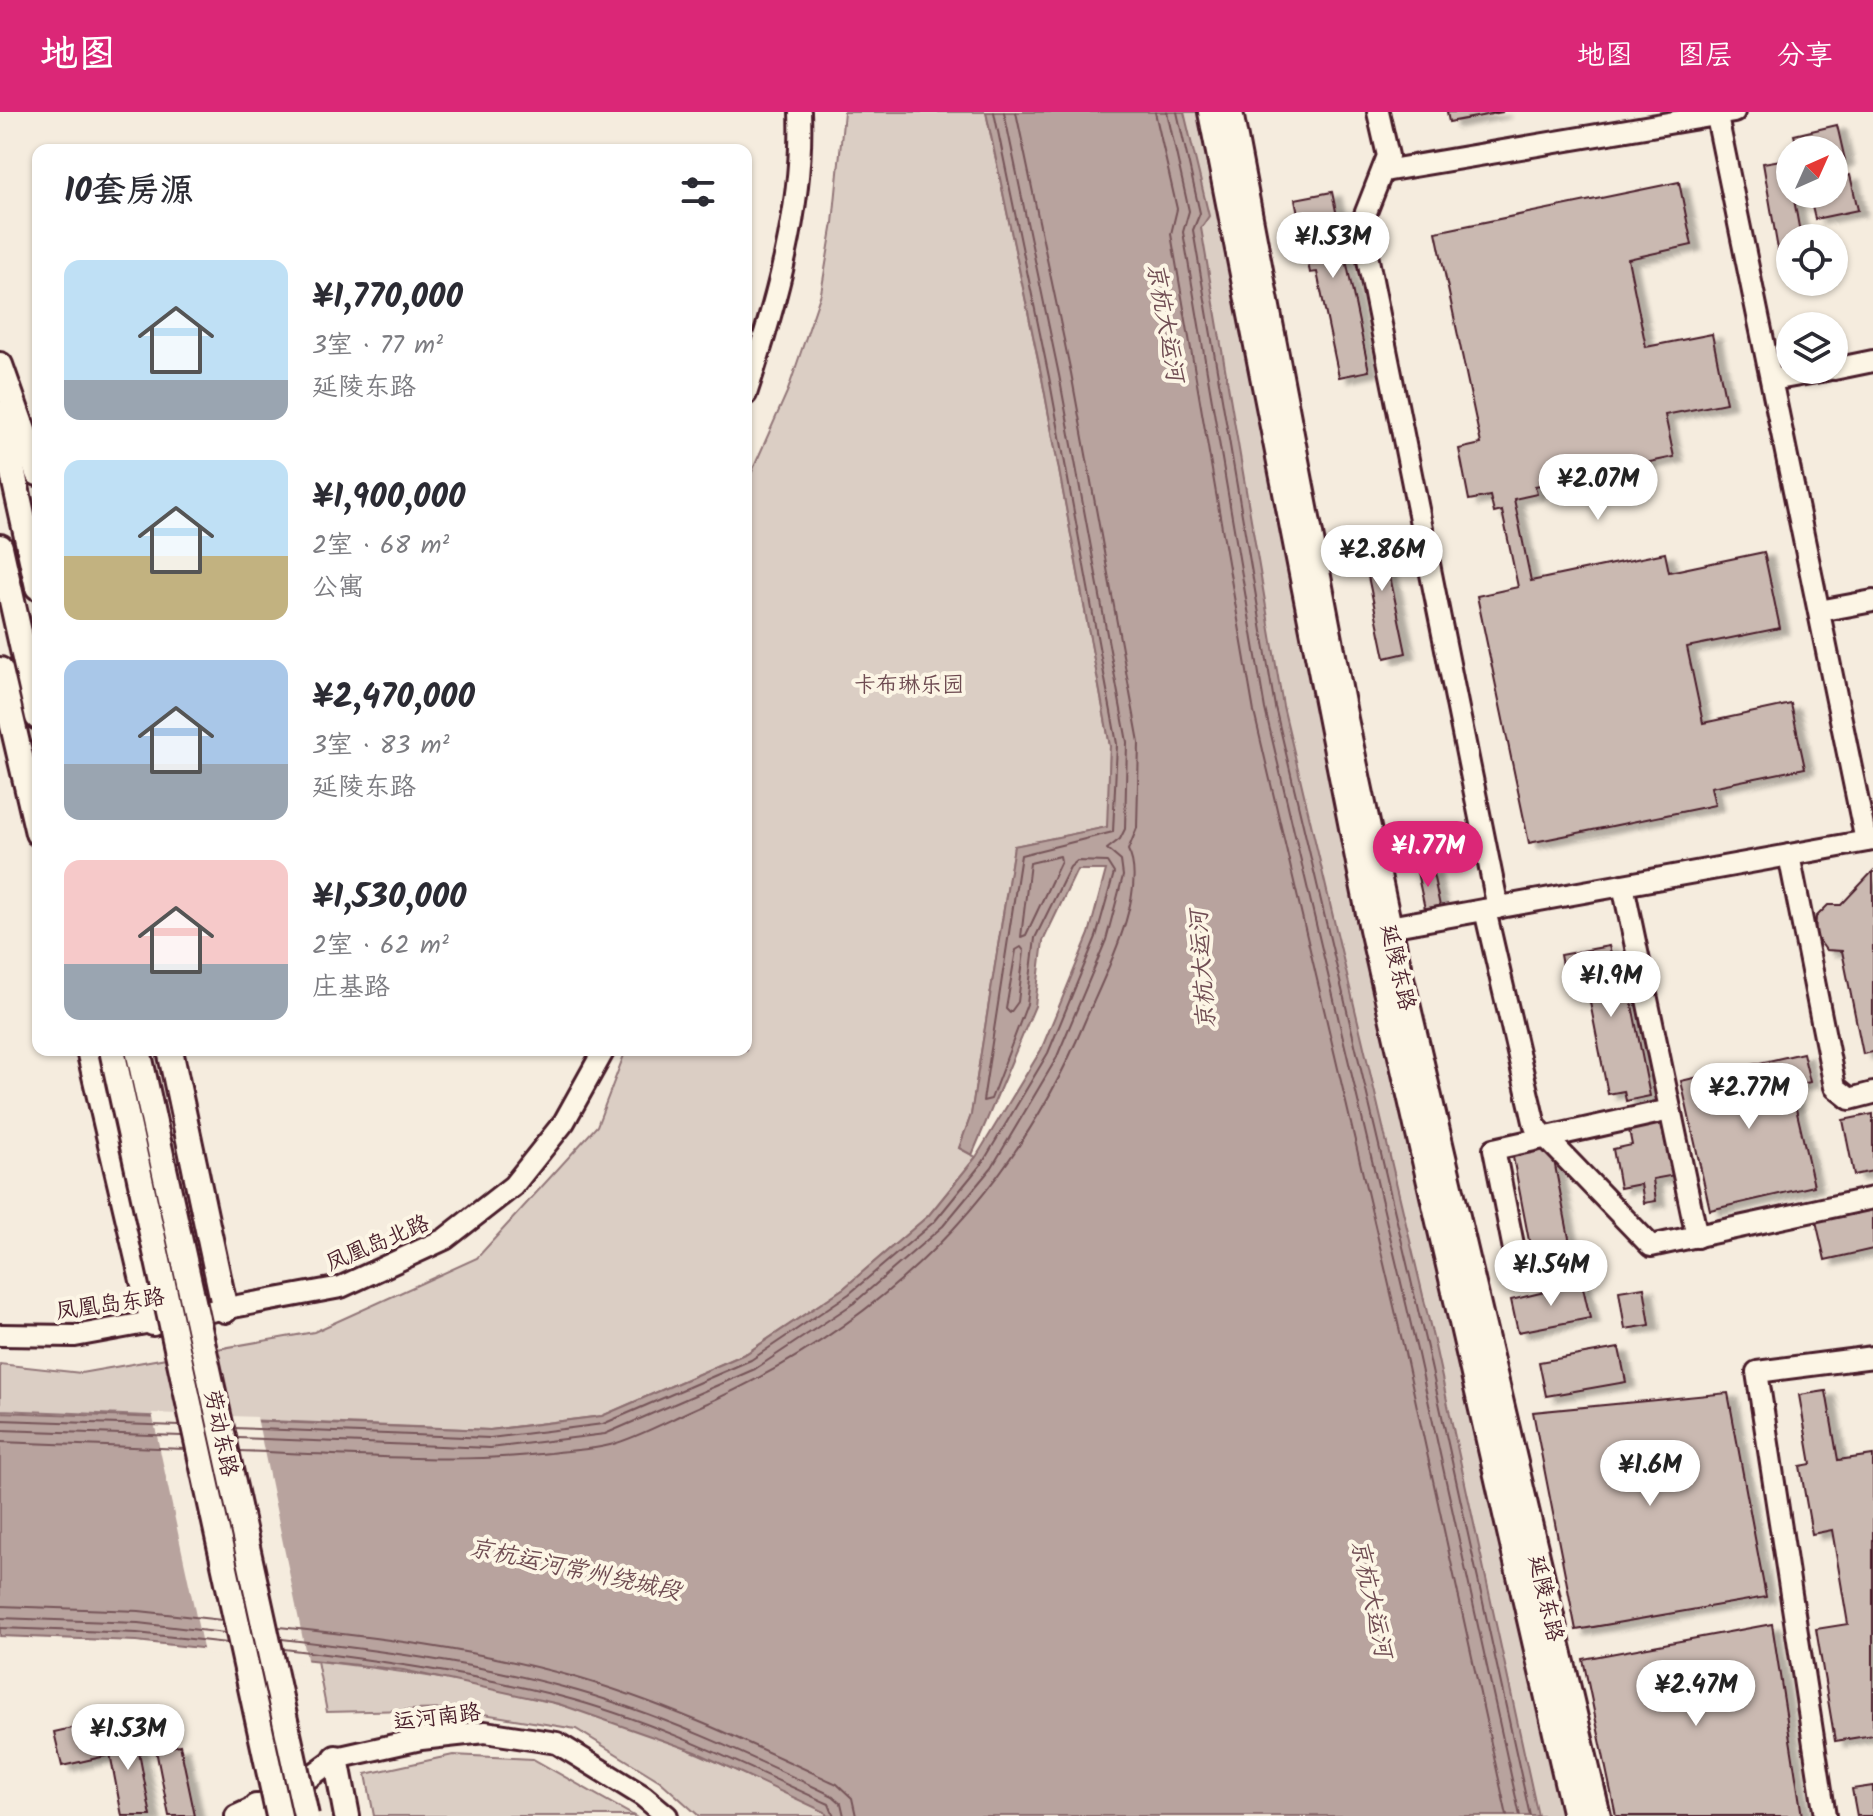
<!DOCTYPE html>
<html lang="zh">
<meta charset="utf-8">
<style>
:root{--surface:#fff;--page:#f7f7f7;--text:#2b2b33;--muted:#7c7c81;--accent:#db2777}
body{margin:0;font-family:Kalam,"LXGW WenKai TC",sans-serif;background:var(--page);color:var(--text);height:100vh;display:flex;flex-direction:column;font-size:30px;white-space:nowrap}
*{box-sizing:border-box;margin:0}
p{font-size:26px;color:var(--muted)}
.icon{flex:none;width:44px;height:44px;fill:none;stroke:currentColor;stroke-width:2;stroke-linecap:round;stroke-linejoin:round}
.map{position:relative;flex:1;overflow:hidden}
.side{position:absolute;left:32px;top:32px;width:720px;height:912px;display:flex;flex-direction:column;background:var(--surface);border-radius:16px;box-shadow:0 2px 6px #0004}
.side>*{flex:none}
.needle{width:52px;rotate:45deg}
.tools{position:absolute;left:1776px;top:24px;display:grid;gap:16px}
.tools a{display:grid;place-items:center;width:72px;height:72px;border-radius:50%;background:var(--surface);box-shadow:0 2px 6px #0004;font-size:40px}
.price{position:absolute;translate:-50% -68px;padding:0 18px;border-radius:28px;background:#fff;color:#222;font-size:26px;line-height:52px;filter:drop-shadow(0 2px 4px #0008)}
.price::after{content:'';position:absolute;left:50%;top:48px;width:24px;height:18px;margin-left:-12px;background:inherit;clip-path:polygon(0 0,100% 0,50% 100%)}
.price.on{background:var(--accent);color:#fff}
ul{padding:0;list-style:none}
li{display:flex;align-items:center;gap:24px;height:200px;padding:0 32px}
li span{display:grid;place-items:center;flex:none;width:224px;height:160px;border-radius:16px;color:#555}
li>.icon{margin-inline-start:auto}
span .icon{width:96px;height:96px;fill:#fffc;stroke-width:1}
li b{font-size:34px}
h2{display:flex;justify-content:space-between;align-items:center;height:96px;padding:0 32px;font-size:34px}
header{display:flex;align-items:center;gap:48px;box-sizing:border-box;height:112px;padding:0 40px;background:var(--accent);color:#fff}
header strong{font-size:38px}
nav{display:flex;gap:44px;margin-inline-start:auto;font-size:28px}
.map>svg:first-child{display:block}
</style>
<header>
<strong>地图</strong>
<nav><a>地图</a><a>图层</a><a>分享</a></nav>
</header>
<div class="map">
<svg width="1873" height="1704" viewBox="0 0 1873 1704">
<defs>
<filter id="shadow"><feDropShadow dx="9" dy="5" stdDeviation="2" flood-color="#0004"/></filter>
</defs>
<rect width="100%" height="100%" fill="#f5ecde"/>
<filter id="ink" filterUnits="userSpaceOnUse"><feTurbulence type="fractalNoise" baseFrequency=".0125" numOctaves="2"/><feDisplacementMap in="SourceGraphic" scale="16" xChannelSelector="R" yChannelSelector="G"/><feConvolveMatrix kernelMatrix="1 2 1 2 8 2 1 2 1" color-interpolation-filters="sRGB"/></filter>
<g filter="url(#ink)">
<g fill="#dbcec4" stroke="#927678" stroke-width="2">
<polygon points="844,0 986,0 1042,266 1110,634 1108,715 1014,734 971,1003 959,1036 976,1045 929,1103 844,1176 747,1241 602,1304 490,1318 0,1298 0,1252 81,1261 314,1220 477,1146 597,1014 626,938 746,938 746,373 788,278 821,181 833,111"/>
<polygon points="1172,0 1199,0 1315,597 1568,1704 1518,1704 1283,608"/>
<path d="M317,1549C398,1558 480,1570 558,1592C651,1617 739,1659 826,1700L827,1704H699L660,1669L576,1617L453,1597L327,1600Z"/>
<polygon points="453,1643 533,1647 634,1704 374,1704 366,1662"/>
</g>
<polygon fill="#b8a39e" stroke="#8c6e70" stroke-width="2" points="986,0 1184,0 1209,104 1201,116 1283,594 1435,1234 1538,1704 827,1704 825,1700 696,1640 559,1592 403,1558 136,1529 0,1524 0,1300 490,1318 602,1304 747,1241 844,1176 929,1103 976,1045 1041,938 1089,822 1106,758 1077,758 1043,829 1035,894 972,1043 959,1036 971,1003 1014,734 1107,715 1110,634 1042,266"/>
<polygon fill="#f5ecde" points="152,1301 257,1305 308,1552 204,1541"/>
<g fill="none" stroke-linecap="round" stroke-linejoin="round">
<g stroke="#765459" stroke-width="2">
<polyline points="1155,0 1177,97 1171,122 1254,600 1405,1241 1507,1704"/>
<polyline points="1167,0 1189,99 1183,120 1265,597 1417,1238 1520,1704"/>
<polyline points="1177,0 1200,101 1193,118 1275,595 1427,1236 1530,1704"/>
<polygon points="1060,744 1061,749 1026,823 1021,825 1030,751"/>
<polygon points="1021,835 1024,839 1018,890 1010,901 1006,897 1016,838"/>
<polyline points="0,1308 180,1314"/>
<polyline points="235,1316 490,1326 603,1312 751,1248 849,1182 935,1109 983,1050 1048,941 1096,825 1114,761 1107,750 1077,749 1070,755 1035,826 1027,892 991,987 983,989 1021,743 1113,720 1117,632 1049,265 994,0"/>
<polyline points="0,1318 182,1324"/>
<polyline points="238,1326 490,1336 605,1322 755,1257 854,1191 943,1114 992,1055 1056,947 1106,828 1123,764 1121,749 1107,737 1120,727 1125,717 1127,630 1059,263 1004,0"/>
<polyline points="0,1330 185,1337"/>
<path d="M240,1339C343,1342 448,1353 550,1341C569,1338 591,1338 610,1333C639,1325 667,1309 694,1297C875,1218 1009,1093 1085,909C1102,869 1150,778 1128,738L1137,716L1139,630L1071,261L1016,0"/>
<polyline points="0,1494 139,1499 222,1508"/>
<polyline points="0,1506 138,1511 225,1521"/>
<path d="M279,1515C376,1525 472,1537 567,1563C661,1589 749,1631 837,1672L852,1686L856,1704"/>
<polyline points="0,1516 137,1521 227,1531"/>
<path d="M282,1527C376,1538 470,1550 563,1575C657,1600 746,1642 833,1684L841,1691L844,1704"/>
<path d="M284,1537C377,1548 468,1561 559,1584C652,1608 741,1652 829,1692L834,1704"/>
</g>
</g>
<g fill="#cab9b1" stroke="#4a1f2b" stroke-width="2" filter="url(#shadow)">
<polygon points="1447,0 1503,0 1449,10"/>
<polygon points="1837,13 1845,48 1834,51 1834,38 1798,38 1794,23"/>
<polygon points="1787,47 1790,82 1793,82 1801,126 1790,126 1790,153 1781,155 1763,51"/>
<polygon points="1850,63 1858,98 1815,107 1809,82 1834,82 1834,66"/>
<polygon points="1679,70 1692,133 1628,147 1646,235 1712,222 1726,291 1665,303 1674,345 1535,374 1537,382 1514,387 1531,469 1665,441 1669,460 1764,440 1780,516 1687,535 1703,611 1791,592 1805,656 1711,675 1715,693 1529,731 1477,484 1518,475 1502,399 1494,401 1490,384 1469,388 1459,337 1481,332 1436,120"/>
<polygon points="1332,80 1369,259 1339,265 1317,160 1310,161 1295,87"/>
<polygon points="1380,416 1406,541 1385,546 1359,421"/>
<polygon points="1432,757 1440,794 1425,797 1417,760"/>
<polygon points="1873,759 1873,940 1863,942 1842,839 1826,838 1815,823 1816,805 1828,793 1841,793"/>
<polygon points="1609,834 1613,849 1623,847 1650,984 1626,989 1624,979 1608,982 1586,870 1566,874 1560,843"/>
<polygon points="1803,941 1810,970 1791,975 1814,1074 1710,1098 1681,969"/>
<polygon points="1873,1002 1873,1059 1854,1063 1843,1008"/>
<polygon points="1666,1011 1675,1063 1653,1067 1656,1089 1644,1091 1641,1072 1620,1076 1613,1037 1632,1033 1629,1018"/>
<polygon points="1543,1034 1553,1043 1574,1152 1535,1160 1512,1040"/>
<polygon points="1873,1096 1873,1137 1825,1148 1816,1109"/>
<polygon points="1582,1171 1590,1206 1518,1220 1511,1188"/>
<polygon points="1644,1175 1650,1213 1625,1217 1619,1179"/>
<polygon points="1619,1236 1626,1270 1546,1284 1539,1250"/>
<polygon points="1826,1279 1838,1348 1873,1343 1873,1623 1835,1629 1816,1517 1848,1512 1832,1418 1812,1422 1800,1354 1811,1352 1799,1283"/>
<polygon points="1728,1281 1766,1485 1576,1518 1533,1300"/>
<polygon points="1772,1512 1802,1704 1616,1704 1583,1547"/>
<polygon points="99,1610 106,1644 62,1654 54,1620"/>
<polygon points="134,1614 151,1704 122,1704 106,1620"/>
<polygon points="180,1633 195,1704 169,1704 156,1638"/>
<polygon points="1873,1674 1873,1704 1857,1704 1852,1677"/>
</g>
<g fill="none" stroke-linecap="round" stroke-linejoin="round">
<g stroke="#4a1f2b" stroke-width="26">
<g id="minor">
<polyline points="1378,0 1388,44 1361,113 1498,796"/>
<polyline points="1716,0 1866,729"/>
<polyline points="1384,59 1734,0"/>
<polyline points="1834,257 1873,249"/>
<polyline points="1772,268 1827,258"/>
<path d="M746,282C775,194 804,94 800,0"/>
<polyline points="1819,499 1873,489"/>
<polyline points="1789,743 1835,975 1850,987 1873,981"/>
<polyline points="1623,773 1697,1125"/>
<polyline points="1485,798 1535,1014 1651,1134 1873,1086"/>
<polyline points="1389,815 1873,728"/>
<polyline points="1519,1163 1494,1037 1670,998"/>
<polyline points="0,1223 75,1224 341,1175 445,1127 513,1074 564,1010 604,938"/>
<polyline points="236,1704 289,1680 336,1646 421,1627 485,1620 557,1631 643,1684 667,1704"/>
<polyline points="1825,1704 1757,1260 1873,1245"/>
</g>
</g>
<g stroke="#4a1f2b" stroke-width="30">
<g id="major">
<polyline points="1211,0 1372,817 1575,1704"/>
<polyline points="1230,0 1345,607 1389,815 1598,1704"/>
<polyline points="0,253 38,361"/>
<polyline points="0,302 38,475"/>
<polyline points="0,435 38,605"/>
<polyline points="0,558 38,721"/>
<polyline points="89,938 153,1211"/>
<polyline points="170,938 225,1198"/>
<polyline points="336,1646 347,1704"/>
<polyline points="256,1695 258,1704"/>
</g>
</g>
<use href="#minor" stroke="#fcf5e5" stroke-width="20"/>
<use href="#major" stroke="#fcf5e5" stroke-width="24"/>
<g stroke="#4a1f2b" stroke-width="30" stroke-linecap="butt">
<g id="major-bridge">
<polyline points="112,938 279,1704"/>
<polyline points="138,938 306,1704"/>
</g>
</g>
<use href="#major-bridge" stroke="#fcf5e5" stroke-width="24"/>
</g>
</g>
<g text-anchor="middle" stroke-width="8" stroke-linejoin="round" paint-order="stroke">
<g font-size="22" fill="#6e4b51" stroke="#fcf5e5">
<text x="909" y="580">卡布琳乐园</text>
</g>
<g font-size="22" fill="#4a1f2b" stroke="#fcf5e5">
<text transform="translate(1399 855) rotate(77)" y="8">延陵东路</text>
<text transform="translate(377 1130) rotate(-23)" y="8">凤凰岛北路</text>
<text transform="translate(110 1191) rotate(-8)" y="8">凤凰岛东路</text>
<text transform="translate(222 1321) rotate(78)" y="8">劳动东路</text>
<text transform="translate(1547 1486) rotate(77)" y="8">延陵东路</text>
<text transform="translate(437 1604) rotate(-7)" y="8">运河南路</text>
</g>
<g font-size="24" font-style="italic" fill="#704d53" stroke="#fcf5e5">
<text transform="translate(1166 210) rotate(80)" y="8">京杭大运河</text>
<text transform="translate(1202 858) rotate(-94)" y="8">京杭大运河</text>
<text transform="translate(575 1457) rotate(12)" y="8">京杭运河常州绕城段</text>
<text transform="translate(1372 1486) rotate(78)" y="8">京杭大运河</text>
</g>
</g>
</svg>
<div class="tools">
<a><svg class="needle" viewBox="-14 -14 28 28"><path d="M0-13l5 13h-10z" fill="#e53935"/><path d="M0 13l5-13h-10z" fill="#7c7c81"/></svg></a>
<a><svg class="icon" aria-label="locate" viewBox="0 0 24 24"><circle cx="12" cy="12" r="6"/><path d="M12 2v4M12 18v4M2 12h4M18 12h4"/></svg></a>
<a><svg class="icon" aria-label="layers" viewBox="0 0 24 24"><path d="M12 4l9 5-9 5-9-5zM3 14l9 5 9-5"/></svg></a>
</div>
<b class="price" style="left:1333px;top:168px">¥1.53M</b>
<b class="price" style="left:1598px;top:410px">¥2.07M</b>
<b class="price" style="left:1382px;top:481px">¥2.86M</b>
<b class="price on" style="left:1428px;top:777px">¥1.77M</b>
<b class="price" style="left:1611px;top:907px">¥1.9M</b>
<b class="price" style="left:1749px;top:1019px">¥2.77M</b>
<b class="price" style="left:1551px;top:1196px">¥1.54M</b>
<b class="price" style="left:1650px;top:1396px">¥1.6M</b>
<b class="price" style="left:1696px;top:1616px">¥2.47M</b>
<b class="price" style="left:128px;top:1660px">¥1.53M</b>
<section class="side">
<h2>10套房源<svg class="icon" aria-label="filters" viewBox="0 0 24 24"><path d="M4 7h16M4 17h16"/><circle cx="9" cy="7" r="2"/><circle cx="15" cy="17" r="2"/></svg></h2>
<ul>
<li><span style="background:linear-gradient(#bfe0f5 75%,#9aa5b1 0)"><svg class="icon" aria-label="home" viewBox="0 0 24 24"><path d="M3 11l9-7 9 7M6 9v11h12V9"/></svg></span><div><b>¥1,770,000</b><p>3室 · 77 m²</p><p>延陵东路</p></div></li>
<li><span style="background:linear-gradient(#bfe0f5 60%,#c2b280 0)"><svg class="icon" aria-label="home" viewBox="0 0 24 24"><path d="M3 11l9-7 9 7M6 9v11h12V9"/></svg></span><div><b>¥1,900,000</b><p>2室 · 68 m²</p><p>公寓</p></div></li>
<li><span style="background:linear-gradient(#a9c7e8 65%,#9aa5b1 0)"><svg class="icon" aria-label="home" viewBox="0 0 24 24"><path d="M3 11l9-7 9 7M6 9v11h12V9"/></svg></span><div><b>¥2,470,000</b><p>3室 · 83 m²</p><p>延陵东路</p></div></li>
<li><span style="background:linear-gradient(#f6c9c9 65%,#9aa5b1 0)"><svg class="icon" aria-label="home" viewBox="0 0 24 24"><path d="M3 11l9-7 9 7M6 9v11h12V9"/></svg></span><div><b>¥1,530,000</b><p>2室 · 62 m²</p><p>庄基路</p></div></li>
</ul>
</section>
</div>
